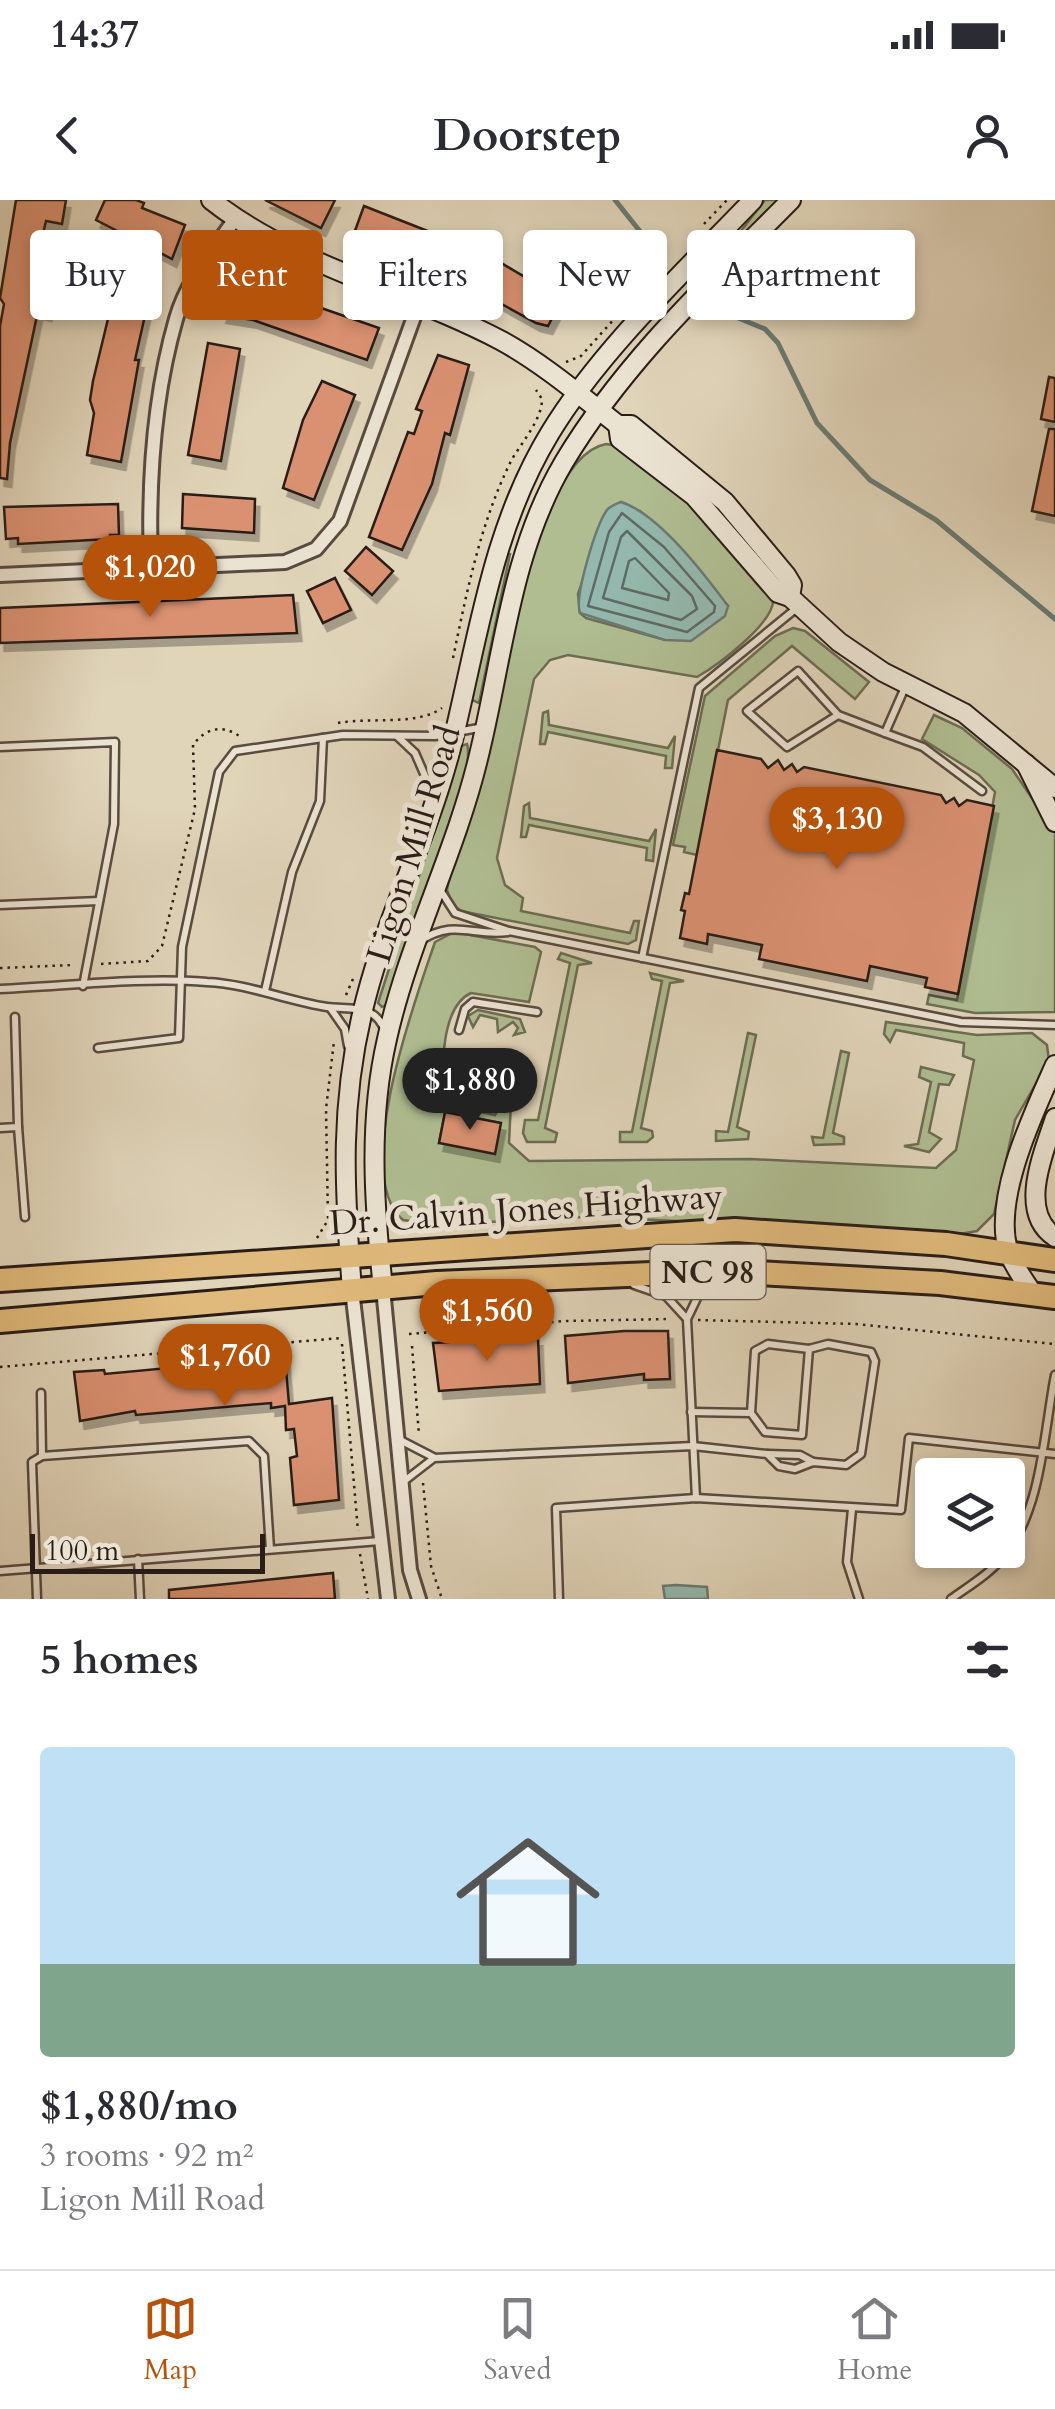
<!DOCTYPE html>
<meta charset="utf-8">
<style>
:root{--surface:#fff;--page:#f2f2f3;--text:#2b2b33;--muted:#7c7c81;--line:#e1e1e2;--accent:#b45309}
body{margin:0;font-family:Cardo,serif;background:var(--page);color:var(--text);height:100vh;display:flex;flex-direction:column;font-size:38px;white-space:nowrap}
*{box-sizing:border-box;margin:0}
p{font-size:32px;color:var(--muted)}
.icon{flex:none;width:55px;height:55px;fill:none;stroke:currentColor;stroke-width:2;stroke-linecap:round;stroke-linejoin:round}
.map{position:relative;height:1399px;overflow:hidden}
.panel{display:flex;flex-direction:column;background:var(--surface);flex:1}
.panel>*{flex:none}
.hud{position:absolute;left:30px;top:30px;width:995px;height:90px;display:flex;gap:20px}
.tools{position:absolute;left:915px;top:1258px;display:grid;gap:20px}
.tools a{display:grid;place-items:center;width:110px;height:110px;border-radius:10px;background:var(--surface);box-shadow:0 5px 15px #0003;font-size:50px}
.scale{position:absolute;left:30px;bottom:25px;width:235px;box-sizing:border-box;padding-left:10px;border:5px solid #2a1d18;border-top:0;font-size:28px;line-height:35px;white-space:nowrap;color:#2a1d18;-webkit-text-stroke:8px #ebe3d2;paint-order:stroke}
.price{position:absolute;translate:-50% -85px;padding:0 22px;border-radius:35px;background:var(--accent);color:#fff;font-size:32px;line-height:65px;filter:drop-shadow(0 2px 5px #0008)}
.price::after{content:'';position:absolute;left:50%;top:60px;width:30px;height:22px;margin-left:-15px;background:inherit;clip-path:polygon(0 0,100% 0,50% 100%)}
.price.active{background:#222;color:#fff}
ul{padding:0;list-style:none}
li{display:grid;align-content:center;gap:20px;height:530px;padding:0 40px}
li+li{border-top:2px solid var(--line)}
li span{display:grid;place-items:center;height:310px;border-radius:10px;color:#555}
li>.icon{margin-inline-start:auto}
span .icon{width:180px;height:180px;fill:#fffc;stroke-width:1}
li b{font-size:42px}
h2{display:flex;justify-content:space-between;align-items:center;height:120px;padding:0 40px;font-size:42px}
.tag{padding:0 35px;border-radius:10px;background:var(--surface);box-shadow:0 5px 15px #0003;font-size:35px;line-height:90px}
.tag.active{background:var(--accent);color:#fff}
.status{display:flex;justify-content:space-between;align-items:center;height:70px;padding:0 50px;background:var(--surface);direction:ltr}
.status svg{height:28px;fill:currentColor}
header{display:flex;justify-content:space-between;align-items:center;height:130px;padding:0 40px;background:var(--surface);font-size:45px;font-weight:800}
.dock{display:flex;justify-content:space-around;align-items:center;height:140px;border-top:2px solid var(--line);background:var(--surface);font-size:28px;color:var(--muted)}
.dock a{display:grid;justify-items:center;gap:5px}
.dock .active{color:var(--accent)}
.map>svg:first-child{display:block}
</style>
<div class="status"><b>14:37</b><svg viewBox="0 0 49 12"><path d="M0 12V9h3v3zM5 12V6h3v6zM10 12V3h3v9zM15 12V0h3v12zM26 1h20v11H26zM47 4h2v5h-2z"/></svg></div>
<header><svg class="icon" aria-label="back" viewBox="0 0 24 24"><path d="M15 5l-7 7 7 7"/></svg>Doorstep<svg class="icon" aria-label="person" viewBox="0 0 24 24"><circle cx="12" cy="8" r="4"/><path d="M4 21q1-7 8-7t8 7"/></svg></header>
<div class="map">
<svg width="1055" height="1399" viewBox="0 0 1055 1399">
<defs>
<filter id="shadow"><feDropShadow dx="4.5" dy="8" stdDeviation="0" flood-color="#0004"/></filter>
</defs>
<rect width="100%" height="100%" fill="#e0d4b9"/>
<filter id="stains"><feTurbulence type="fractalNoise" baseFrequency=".002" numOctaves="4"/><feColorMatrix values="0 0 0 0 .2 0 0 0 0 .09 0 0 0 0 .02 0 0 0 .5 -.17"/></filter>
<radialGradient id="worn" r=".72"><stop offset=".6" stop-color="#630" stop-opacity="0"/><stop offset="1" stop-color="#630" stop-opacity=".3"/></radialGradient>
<g fill="#afbd91" stroke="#6c6d54" stroke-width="2.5" fill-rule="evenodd">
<polygon points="765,0 779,0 731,52 727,49"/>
<path d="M606,244L618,246L702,311L773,398C776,422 718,465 697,477L568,455L550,460L534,479L497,658L505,685L523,698L521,711L630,733L634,721H639L636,740L628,744L461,711L452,704L447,690C455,648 475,607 485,565C501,501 533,257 606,244ZM607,310L640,311L671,339L728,406L665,440L586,418L580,413L578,394Z"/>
<polygon points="504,353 510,354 479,503 472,500"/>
<polygon points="793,428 805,431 869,482 855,499 792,446 728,500 697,655 684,652 685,647 673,645 705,496 775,436"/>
<polygon points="548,511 549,525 668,548 675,536 672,568 665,568 666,556 548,532 545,544 540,544 543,513"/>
<polygon points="934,515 962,528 1012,569 1055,632 1055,812 975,813 927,804 929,795 957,800 995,592 979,575 922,539"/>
<path d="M467,544C478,575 402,762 388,804L382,807L378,803L461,546Z"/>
<polygon points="529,603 530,618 649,641 656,629 653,661 646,660 647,648 529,625 526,637 521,637 524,606"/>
<path d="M454,732L535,747L541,752L529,802L471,793C438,808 444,876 440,903L454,906L453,914L445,913L439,943L501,923L474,918L476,911L495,915L504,897L511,902L509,943L529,961L750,959L936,968L956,950L974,860L963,856L964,843L896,830L890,842L884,834L886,822L977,835L1032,833L1047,845L1049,861L1015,920L994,1014L977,1031L954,1035L636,1019L572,1017L440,1025L403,1020C350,975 416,798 435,742Z"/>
<polygon points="561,753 592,763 578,765 545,928 557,933 555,942 527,942 523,933 525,920 538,920 570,763 558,759"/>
<polygon points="650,773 684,781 670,783 641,928 652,931 653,937 647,942 620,942 620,932 632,932 662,781 652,779"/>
<polygon points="478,810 520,819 525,832 514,835 518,828 513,822 498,832 497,819 480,815 473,827 468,816"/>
<polygon points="748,833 756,835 737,927 749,932 748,939 716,941 716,931 728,932"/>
<polygon points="841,851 849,853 833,933 844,937 844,944 814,945 812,937 823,938"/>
<polygon points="921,867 954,875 949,885 939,884 929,932 941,939 929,952 904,946 918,944 931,882 919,877"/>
</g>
<g fill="#94b8ae" stroke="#6a7a72" stroke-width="2.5">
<path d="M621,302C659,314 705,375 728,406L725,416L691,441L665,440L580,413C574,397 596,325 607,310C610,306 616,304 621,302Z"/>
<polygon points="676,1385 707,1387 708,1399 665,1399 663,1386"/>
</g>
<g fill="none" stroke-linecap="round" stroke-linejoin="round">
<g stroke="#5f6a63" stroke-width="2.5">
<polygon points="622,313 664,347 715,406 714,412 687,432 588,406 609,332"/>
<polygon points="627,331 692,396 697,409 681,420 603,398 621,337"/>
<polygon points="635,358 669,393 668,400 622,388 629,361"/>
</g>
<g stroke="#6a7a72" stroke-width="5">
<polyline points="615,0 658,54"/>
<polyline points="714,108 765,129 778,143 817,223 870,280 936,320 1055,419"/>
</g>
</g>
<g fill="#da9171" stroke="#2a1d18" stroke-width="2.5" filter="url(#shadow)">
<polygon points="16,0 66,0 62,24 46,21 33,78 53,83 47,113 38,111 10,243 7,279 0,278 0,126 4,104 0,98"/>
<polygon points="105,0 136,0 144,3 142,8 185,25 172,59 96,20"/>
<polygon points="265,0 335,0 321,28"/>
<polygon points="364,6 486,54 562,99 548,126 536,123 440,70 352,39"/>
<polygon points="232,79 274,87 301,101 379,128 367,160 253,120 222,115"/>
<polygon points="114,94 148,102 135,160 139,160 121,262 87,255 94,213 90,200 93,181"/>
<polygon points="208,143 240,149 221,261 188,255"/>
<polygon points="438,155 469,165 450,235 445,233 432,284 402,350 369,337 408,232 414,234 422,211 416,209"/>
<polygon points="1049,177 1055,178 1055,222 1041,219"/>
<polygon points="322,181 355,195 314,300 283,288 303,220"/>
<polygon points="1049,229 1055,229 1055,316 1032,311"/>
<polygon points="183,294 255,299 254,333 182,328"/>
<polygon points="118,304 119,335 110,335 110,339 18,344 18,338 6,339 4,307"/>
<polygon points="366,347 393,371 372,395 345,371"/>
<polygon points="335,378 351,410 323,423 307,391"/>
<polygon points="293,395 297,433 0,443 0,408"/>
<polygon points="717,550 761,559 768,568 778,560 784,570 792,564 797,572 804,567 941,595 946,603 954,598 959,606 967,600 994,606 958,794 925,787 927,778 870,766 867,781 759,759 762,745 708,734 707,744 680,738 685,711 681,710 685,693 689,694"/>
<polygon points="445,912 501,923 495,954 439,943"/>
<polygon points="624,1131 668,1131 670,1179 644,1180 644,1174 568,1183 565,1136"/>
<polygon points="538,1138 540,1184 439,1191 433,1143"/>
<polygon points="285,1157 289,1204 332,1198 339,1300 294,1305 290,1258 297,1256 294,1229 286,1230 285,1206 271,1208 271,1203 136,1215 135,1211 80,1221 74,1172 104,1170 105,1174"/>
<polygon points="333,1373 335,1399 169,1399 169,1390"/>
</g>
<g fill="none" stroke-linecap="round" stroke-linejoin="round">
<g stroke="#584b40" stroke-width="11">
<g id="lane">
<polyline points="838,515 798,471 747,511 787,547 838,515 885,533 906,485"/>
<polyline points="885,533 923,547 982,591"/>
<polyline points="397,536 415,553 432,592"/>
<polyline points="0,547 115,542 114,624 83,786"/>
<polyline points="439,688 455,713 509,731 961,822 1055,825"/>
<polyline points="0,705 99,701"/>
<path d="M420,741C455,718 472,737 508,732"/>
<polyline points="642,758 699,488 798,407"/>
<path d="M0,789C68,786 139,777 207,782C249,784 287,801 327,807C350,810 375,803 385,831"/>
<polyline points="265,791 292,672 320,601 323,538"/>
<polyline points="331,809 345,829 348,846"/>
<polyline points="459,830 465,809 473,802 537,812"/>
<polyline points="98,848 179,838 182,747 219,572 235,551 343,535 435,536 484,527"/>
<polyline points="18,927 25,1017"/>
<polyline points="0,928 18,927 15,817"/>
<polyline points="634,1085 666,1096 687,1119"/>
<polyline points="41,1193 42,1256"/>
<polyline points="691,1212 751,1213 755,1151 768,1144 809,1149 802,1235 765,1232 751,1213"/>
<polyline points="400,1240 433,1257"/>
<polyline points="768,1254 800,1255 813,1262"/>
<polyline points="403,1282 434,1258 693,1246 767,1254 779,1266 795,1269 813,1262 846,1265 861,1254 875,1161 871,1152 828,1144 809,1149"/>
<polyline points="696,1298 687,1119 700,1092 724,1080"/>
<polyline points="852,1309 847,1362 859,1399"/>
<polyline points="138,1359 140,1399"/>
<polyline points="0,1371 380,1341"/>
<polyline points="37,1399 32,1262 42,1256 249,1241 264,1256 270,1349"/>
<polyline points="559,1399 556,1308 696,1298 901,1310 909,1238 1055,1254"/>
<path d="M951,1399C969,1386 991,1373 1005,1355C1042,1308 1044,1231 1055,1175"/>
</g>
</g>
<g stroke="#584b40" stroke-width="18">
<g id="street">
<path d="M151,367C148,285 153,199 176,119C186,82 213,50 235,19"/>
<polyline points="0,375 285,362 316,349 340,321 419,103"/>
<polyline points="383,1088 410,1370 419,1399"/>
<polyline points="352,1090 388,1399"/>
</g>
</g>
<g stroke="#2a1d18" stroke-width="22">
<g id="secondary">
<path d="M211,0C296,67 405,90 500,140C541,162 581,196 618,225H631L725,302L786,375L792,385L790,397"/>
<polyline points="618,225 620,239 694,296 778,393 790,397 839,442 883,472 964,513 1055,588"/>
<polyline points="1026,564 1055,622"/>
<path d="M1055,918C1044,952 1017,1012 1055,1037"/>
<path d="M383,1088C374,1005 368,921 387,839C408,744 455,654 478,559C503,459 510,353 564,262C624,162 709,83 791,0"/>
<path d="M352,1090C344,987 339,900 366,798C388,713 429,634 451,548C478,440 491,330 550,233C601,149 685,71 753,0"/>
<path d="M1033,1094C1025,1081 1014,1067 1009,1053C991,1001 1034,912 1055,865"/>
</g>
</g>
<g stroke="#2a1d18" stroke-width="28">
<g id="highway">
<polyline points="0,1080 735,1030 946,1044 1055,1060"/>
<polyline points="0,1121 437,1083 723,1071 940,1083 1055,1097"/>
</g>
</g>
<g stroke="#2a1d18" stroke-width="2.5" stroke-dasharray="2.5 5" stroke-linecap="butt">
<polyline points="704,24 727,0"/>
<polyline points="566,162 581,156 624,108"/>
<path d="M453,458C467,391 480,324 511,261C521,243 542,220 542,199L536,190"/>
<path d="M338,523C370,517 417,526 442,508"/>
<path d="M101,764L148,761L162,746L195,609L193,545C206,527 224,524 242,538"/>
<polyline points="0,768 73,765"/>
<polyline points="346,795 353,779"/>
<polyline points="317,1038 328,1020 326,909 334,841"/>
<polyline points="698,1120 856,1124 1055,1144"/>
<polyline points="409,1134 565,1121 670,1119"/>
<polyline points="342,1144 358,1331"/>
<polyline points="412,1146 419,1235"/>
<polyline points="0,1167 341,1138"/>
<polyline points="423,1283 431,1366 442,1399"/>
<polyline points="360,1354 368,1399"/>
</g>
<use href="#lane" stroke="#ebe3d2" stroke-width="6"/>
<use href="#street" stroke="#ebe3d2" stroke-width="12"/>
<use href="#secondary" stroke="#ebe3d2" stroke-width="18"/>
<use href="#highway" stroke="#e0ba7c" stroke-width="22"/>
</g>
<g text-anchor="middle" stroke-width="10" stroke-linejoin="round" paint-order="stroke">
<rect fill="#ebe3d2" stroke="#645850" stroke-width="2.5" x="650.5" y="1045" width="115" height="54" rx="8"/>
<g font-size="32" font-weight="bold" fill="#2a1d18">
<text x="708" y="1083">NC 98</text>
</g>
<g font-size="35" fill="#2a1d18" stroke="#ebe3d2">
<text transform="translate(413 644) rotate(-73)" y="12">Ligon Mill Road</text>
<text transform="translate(526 1009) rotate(-4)" y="12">Dr. Calvin Jones Highway</text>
</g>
</g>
<rect width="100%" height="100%" filter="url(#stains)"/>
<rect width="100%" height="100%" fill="url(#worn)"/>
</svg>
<div class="tools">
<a><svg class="icon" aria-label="layers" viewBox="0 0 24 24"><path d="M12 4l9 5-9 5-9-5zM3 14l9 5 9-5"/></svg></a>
</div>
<div class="scale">100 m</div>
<b class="price" style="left:150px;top:420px">$1,020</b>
<b class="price" style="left:837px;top:672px">$3,130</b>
<b class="price active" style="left:470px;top:933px">$1,880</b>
<b class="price" style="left:487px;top:1164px">$1,560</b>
<b class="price" style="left:225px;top:1209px">$1,760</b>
<div class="hud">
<a class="tag">Buy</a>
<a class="tag active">Rent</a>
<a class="tag">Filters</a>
<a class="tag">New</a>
<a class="tag">Apartment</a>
</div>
</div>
<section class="panel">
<h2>5 homes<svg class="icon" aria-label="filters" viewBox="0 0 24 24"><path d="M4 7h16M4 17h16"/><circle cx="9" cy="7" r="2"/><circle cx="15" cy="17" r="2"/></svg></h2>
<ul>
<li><span style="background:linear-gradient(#bfe0f5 70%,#7fa58c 0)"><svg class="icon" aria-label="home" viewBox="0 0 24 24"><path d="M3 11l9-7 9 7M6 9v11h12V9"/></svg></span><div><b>$1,880/mo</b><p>3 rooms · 92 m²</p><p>Ligon Mill Road</p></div></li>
</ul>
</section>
<nav class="dock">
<a class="active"><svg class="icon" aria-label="map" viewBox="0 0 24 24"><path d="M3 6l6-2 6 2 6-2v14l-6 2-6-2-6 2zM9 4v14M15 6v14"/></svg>Map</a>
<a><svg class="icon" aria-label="saved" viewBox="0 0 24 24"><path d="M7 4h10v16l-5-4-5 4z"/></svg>Saved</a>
<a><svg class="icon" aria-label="home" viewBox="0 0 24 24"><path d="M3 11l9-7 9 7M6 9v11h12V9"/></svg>Home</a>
</nav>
